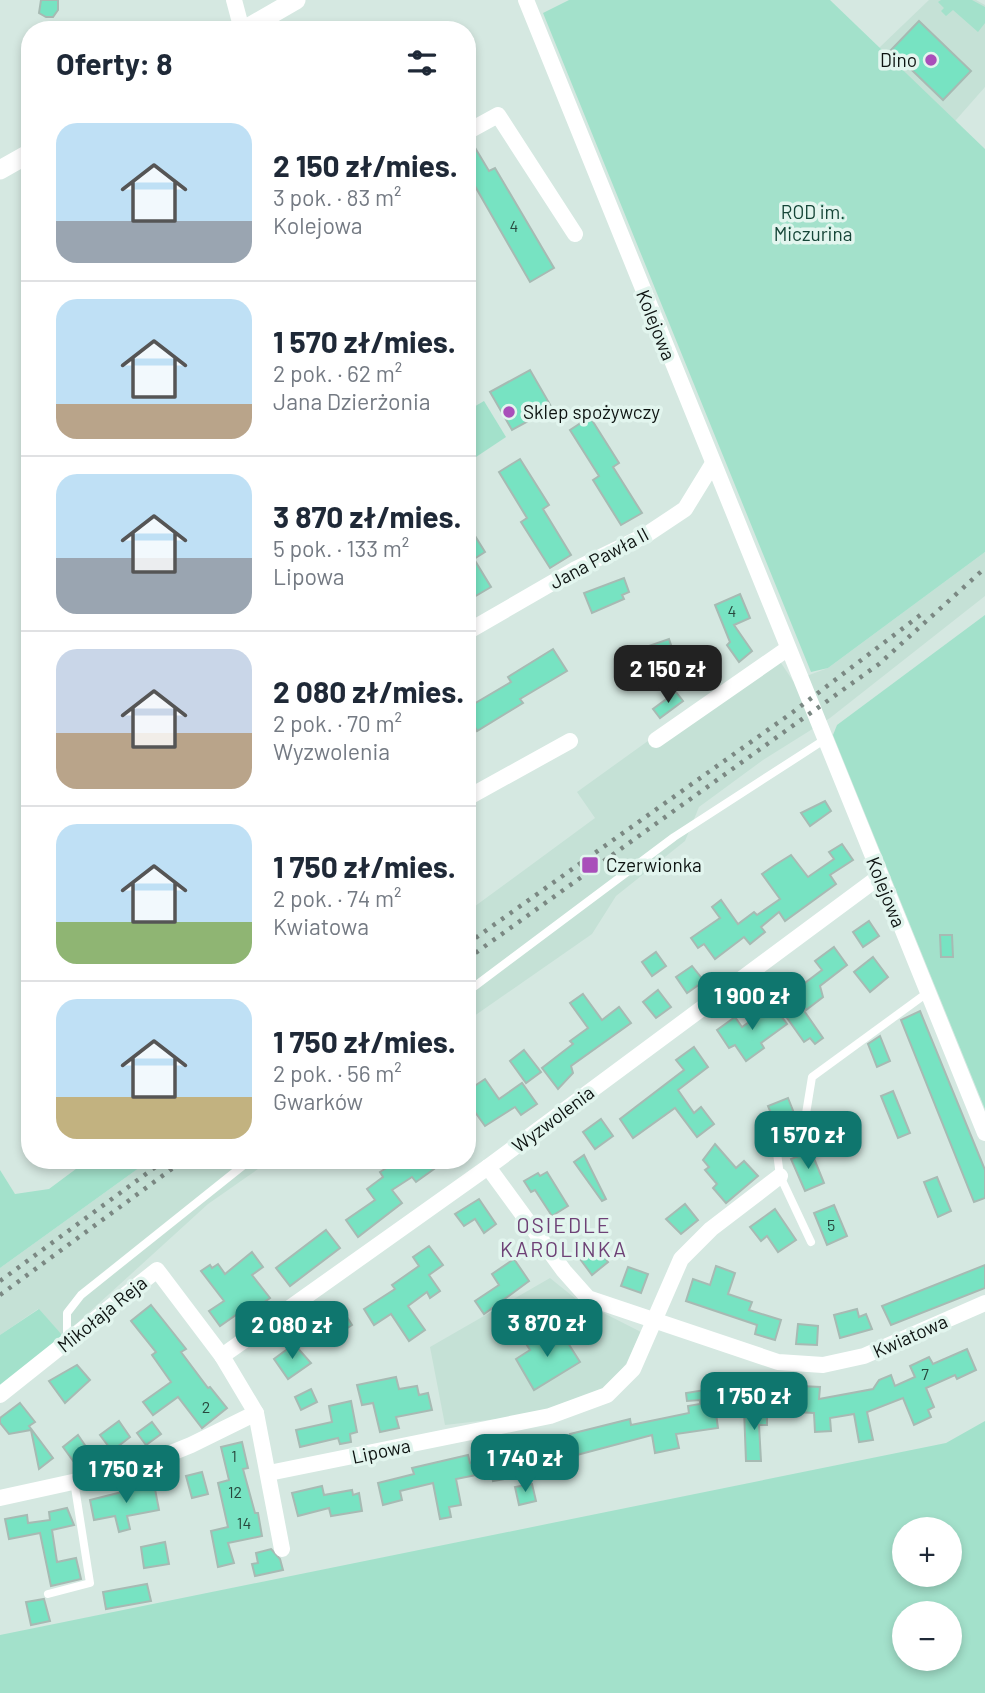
<!DOCTYPE html>
<html lang="pl">
<meta charset="utf-8">
<style>
:root{--surface:#fff;--page:#f6f6f7;--text:#1f2937;--muted:#747a83;--line:#e0e1e3;--accent:#0f766e}
body{margin:0;font-family:Barlow,sans-serif;background:var(--page);color:var(--text);height:100vh;display:flex;flex-direction:column;font-size:26px;white-space:nowrap}
*{box-sizing:border-box;margin:0}
p{font-size:23px;color:var(--muted)}
.icon{flex:none;width:38px;height:38px;fill:none;stroke:currentColor;stroke-width:2;stroke-linecap:round;stroke-linejoin:round}
.map{position:relative;flex:1;overflow:hidden}
.sheet{position:absolute;left:21px;top:21px;width:455px;height:1148px;display:flex;flex-direction:column;background:var(--surface);border-radius:28px;box-shadow:0 4px 10px #0003}
.sheet>*{flex:none}
.fabs{position:absolute;left:892px;top:1517px;display:grid;gap:14px}
.fabs a{display:grid;place-items:center;width:70px;height:70px;border-radius:50%;background:var(--surface);box-shadow:0 4px 10px #0003;font-size:35px}
.price{position:absolute;translate:-50% -60px;padding:0 16px;border-radius:14px;background:var(--accent);color:#fff;font-size:23px;line-height:46px;filter:drop-shadow(0 2px 4px #0008)}
.price::after{content:'';position:absolute;left:50%;top:42px;width:21px;height:16px;margin-left:-10px;background:inherit;clip-path:polygon(0 0,100% 0,50% 100%)}
.price.active{background:#222;color:#fff}
ul{padding:0;list-style:none}
li{display:flex;align-items:center;gap:21px;height:175px;padding:0 35px}
li+li{border-top:2px solid var(--line)}
li span{display:grid;place-items:center;flex:none;width:196px;height:140px;border-radius:21px;color:#555}
li>.icon{margin-inline-start:auto}
span .icon{width:84px;height:84px;fill:#fffc;stroke-width:1}
li b{font-size:30px}
h2{display:flex;justify-content:space-between;align-items:center;height:84px;padding:0 35px;font-size:30px}
.map>svg:first-child{display:block}
</style>
<div class="map">
<svg width="985" height="1693" viewBox="0 0 985 1693">
<rect width="100%" height="100%" fill="#d5e8e1"/>
<g fill="#c5e1d6">
<polygon points="929,0 976,0 985,5 985,87 955,121 879,48"/>
<polygon points="985,552 985,596 830,718 763,760 699,807 685,841 616,896 592,934 467,1021 467,912 595,818 577,792 773,651 793,681 828,668"/>
<polygon points="150,1160 271,1160 208,1204 63,1336 38,1309 0,1335 0,1268"/>
<polygon points="550,1278 576,1299 641,1332 626,1364 602,1392 533,1415 445,1425 430,1347"/>
</g>
<g fill="#a3e1cb" fill-rule="evenodd">
<polygon points="569,0 830,0 985,149 985,552 828,668 811,672 543,13"/>
<polygon points="941,0 972,0 985,7 985,23 978,32 953,10 946,16 941,11 944,8 938,2"/>
<polygon points="484,401 506,437 467,463 467,411"/>
<polygon points="985,615 985,1109 833,735 837,725"/>
<polygon points="88,1160 150,1160 0,1268 0,1170 15,1194 49,1189"/>
<polygon points="39,1309 63,1336 0,1391 0,1335"/>
<path d="M985,1421V1693H0V1635L946,1443ZM905,1530H950V1575H905ZM905,1614H950V1659H905Z"/>
</g>
<g fill="#77e3c2" stroke="#a7bab3" stroke-width="2">
<polygon points="41,0 58,0 58,10 53,17 46,17 39,13"/>
<polygon points="919,21 971,71 943,100 891,50"/>
<polygon points="471,141 489,171 495,168 554,268 530,282 472,181 467,184 467,142"/>
<polygon points="530,370 552,408 512,430 490,392"/>
<polygon points="590,417 619,463 613,467 642,513 621,525 593,480 599,476 570,430"/>
<polygon points="520,459 549,505 543,509 571,555 550,568 521,522 527,518 499,472"/>
<polygon points="467,523 485,552 474,559 491,587 467,601"/>
<polygon points="624,578 629,592 622,595 624,599 592,613 584,593"/>
<polygon points="740,594 750,618 734,625 752,651 739,662 727,645 730,642 715,605"/>
<polygon points="669,639 673,651 641,662 637,650"/>
<polygon points="553,649 567,671 520,699 523,703 477,731 474,725 467,729 467,708 511,682 508,677"/>
<polygon points="676,692 683,701 660,718 653,709"/>
<polygon points="825,801 831,811 810,826 801,813"/>
<polygon points="842,844 853,860 830,875 836,884 785,921 779,912 761,927 765,932 750,944 744,937 715,959 704,944 698,948 691,938 720,918 712,907 721,900 738,924 754,912 757,915 780,899 762,874 775,865 791,855 808,877 834,859 829,852"/>
<polygon points="869,921 879,936 863,947 853,932"/>
<polygon points="940,935 952,935 953,957 941,957"/>
<polygon points="834,947 847,965 820,986 823,997 806,1010 793,992 822,970 815,961"/>
<polygon points="656,952 666,966 652,976 642,962"/>
<polygon points="873,957 888,977 870,992 854,972"/>
<polygon points="692,966 704,981 687,993 676,977"/>
<polygon points="658,990 671,1007 656,1018 643,1002"/>
<polygon points="583,994 602,1020 619,1007 631,1023 571,1066 573,1073 558,1089 542,1068 573,1044 570,1041 588,1028 570,1003"/>
<polygon points="773,1005 787,1024 761,1043 764,1048 746,1061 735,1045 729,1048 717,1030 735,1017 742,1027"/>
<polygon points="800,1005 823,1038 815,1044 810,1038 804,1042 785,1015"/>
<polygon points="920,1011 985,1170 985,1198 974,1202 901,1020"/>
<polygon points="880,1036 890,1061 877,1067 868,1044"/>
<polygon points="694,1047 708,1067 678,1090 694,1113 701,1107 714,1124 697,1137 675,1108 633,1138 620,1119 684,1070 676,1060"/>
<polygon points="524,1050 541,1072 526,1083 510,1061"/>
<polygon points="485,1079 499,1099 522,1083 537,1104 521,1115 515,1107 485,1126 467,1101 467,1091"/>
<polygon points="893,1091 910,1133 898,1138 881,1096"/>
<polygon points="788,1098 798,1123 797,1128 781,1138 768,1106"/>
<polygon points="601,1119 613,1136 595,1149 583,1132"/>
<polygon points="715,1144 736,1168 744,1161 758,1176 726,1203 713,1188 717,1184 705,1170 709,1167 703,1160"/>
<polygon points="811,1151 824,1183 805,1191 791,1159"/>
<polygon points="584,1155 606,1199 602,1201 574,1162"/>
<polygon points="407,1160 428,1160 434,1169 416,1182 412,1177 392,1190 402,1203 358,1237 346,1220 375,1200 367,1189 383,1177 380,1172 396,1162 399,1166"/>
<polygon points="547,1172 568,1206 552,1216 535,1190 531,1192 524,1181 538,1173 540,1176"/>
<polygon points="937,1177 951,1211 938,1217 924,1182"/>
<polygon points="479,1199 496,1224 484,1233 475,1219 464,1226 455,1214"/>
<polygon points="685,1204 698,1220 681,1234 666,1219"/>
<polygon points="834,1205 847,1236 827,1245 814,1213"/>
<polygon points="775,1209 796,1240 778,1252 767,1236 761,1241 750,1227"/>
<polygon points="326,1230 340,1248 290,1286 276,1268"/>
<polygon points="429,1246 443,1265 429,1275 440,1291 430,1298 427,1292 408,1306 425,1330 409,1341 391,1314 374,1325 364,1309 395,1289 392,1285 419,1266 413,1257"/>
<polygon points="596,1246 608,1262 592,1275 580,1259"/>
<polygon points="252,1252 263,1267 252,1275 270,1298 256,1308 253,1303 220,1326 209,1311 224,1301 201,1271 210,1265 212,1268 218,1264 225,1274"/>
<polygon points="514,1259 529,1281 484,1314 475,1301 499,1285 492,1274"/>
<polygon points="985,1265 985,1288 891,1325 882,1306"/>
<polygon points="716,1266 735,1273 728,1294 752,1302 749,1310 781,1320 775,1340 755,1334 757,1325 686,1301 693,1279 710,1285"/>
<polygon points="628,1267 648,1274 641,1293 621,1286"/>
<polygon points="151,1305 186,1349 181,1352 208,1388 210,1387 227,1408 202,1428 178,1397 153,1415 143,1402 171,1382 152,1355 156,1352 131,1321"/>
<polygon points="342,1309 352,1325 329,1340 319,1324"/>
<polygon points="857,1309 859,1317 866,1314 872,1329 840,1338 834,1315"/>
<polygon points="798,1324 818,1326 817,1345 796,1344"/>
<polygon points="544,1331 549,1339 561,1332 580,1362 534,1390 516,1359 530,1350 525,1342"/>
<polygon points="294,1344 311,1363 288,1379 274,1359"/>
<polygon points="967,1349 976,1370 957,1379 955,1375 926,1388 934,1407 928,1410 931,1417 914,1425 903,1398 867,1412 873,1440 859,1442 854,1414 830,1418 831,1431 815,1432 814,1413 778,1411 780,1385 820,1387 819,1399 873,1389 879,1380 891,1375 895,1386 915,1377 910,1366 929,1357 933,1364"/>
<polygon points="77,1365 90,1380 65,1403 49,1381"/>
<polygon points="751,1375 752,1398 714,1399 718,1428 676,1434 679,1448 655,1453 652,1435 558,1460 560,1466 540,1470 535,1451 572,1443 570,1434 630,1419 631,1425 689,1413 688,1406 700,1404 700,1400 687,1401 686,1393 730,1386 729,1376"/>
<polygon points="396,1377 399,1389 417,1386 419,1395 428,1393 432,1410 396,1417 399,1428 380,1432 373,1403 362,1405 357,1385"/>
<polygon points="311,1389 317,1402 301,1410 295,1397"/>
<polygon points="351,1401 357,1432 350,1434 351,1442 340,1444 338,1438 300,1447 296,1430 332,1422 329,1406"/>
<polygon points="20,1403 35,1422 29,1426 53,1458 39,1469 31,1430 9,1434 0,1423 0,1418"/>
<polygon points="767,1408 767,1425 759,1425 761,1461 746,1461 744,1409"/>
<polygon points="119,1421 130,1437 112,1451 100,1435"/>
<polygon points="152,1422 161,1434 146,1445 137,1433"/>
<polygon points="78,1435 89,1451 74,1462 63,1447"/>
<polygon points="242,1442 248,1468 243,1469 255,1513 258,1513 262,1536 228,1543 234,1563 218,1567 211,1531 228,1527 218,1483 229,1480 221,1447"/>
<polygon points="468,1455 470,1463 511,1456 515,1477 493,1481 491,1472 456,1479 461,1505 449,1507 451,1517 440,1519 433,1483 400,1491 402,1500 383,1505 378,1483 414,1474 412,1468"/>
<polygon points="202,1472 208,1494 192,1498 186,1476"/>
<polygon points="154,1484 159,1510 127,1516 130,1529 119,1532 115,1516 94,1520 90,1500"/>
<polygon points="532,1484 536,1501 519,1505 515,1487"/>
<polygon points="322,1486 324,1495 352,1490 353,1495 359,1493 362,1511 331,1516 329,1508 298,1516 292,1493"/>
<polygon points="67,1508 74,1525 52,1530 57,1562 76,1558 81,1579 51,1586 40,1533 9,1539 5,1519 27,1515 28,1523 50,1520 49,1512"/>
<polygon points="165,1542 169,1564 144,1568 141,1547"/>
<polygon points="271,1549 280,1559 283,1570 255,1576 252,1564 258,1563 256,1553"/>
<polygon points="147,1584 151,1601 106,1609 103,1592"/>
<polygon points="44,1599 50,1621 31,1625 26,1602"/>
</g>
<g fill="none" stroke-linecap="round" stroke-linejoin="round">
<g stroke="#fff" stroke-width="8">
<polyline points="467,992 674,837 824,740"/>
<polyline points="811,1242 780,1176 777,1153 803,1132 812,1077 927,993"/>
<polyline points="67,1341 67,1313 81,1295 250,1160"/>
<polyline points="48,1594 90,1583 74,1481"/>
</g>
<g stroke="#fff" stroke-width="16">
<polyline points="234,0 242,30"/>
<polyline points="526,0 985,1133"/>
<polyline points="467,132 498,115 575,234"/>
<polyline points="467,632 576,569 646,535 685,509 712,465"/>
<polyline points="656,740 787,649"/>
<polyline points="467,798 570,741"/>
<polyline points="488,1167 564,1271 588,1298 778,1362 823,1365 864,1356 985,1303"/>
<polyline points="222,1356 488,1167 879,877"/>
<polyline points="0,1395 157,1270 222,1356 256,1413 282,1549"/>
<polyline points="269,1473 550,1416 607,1395 633,1369 681,1259 711,1229 780,1176"/>
<polyline points="0,1498 132,1469 191,1445 256,1413"/>
</g>
<g stroke="#fff" stroke-width="19">
<polyline points="244,30 296,0"/>
<polyline points="0,170 30,153"/>
</g>
<g stroke="#7b8883" stroke-width="4.5" stroke-dasharray="3.5 7" stroke-linecap="butt">
<polyline points="467,944 793,712 923,613"/>
<polyline points="467,959 879,664 985,568"/>
<polyline points="0,1281 165,1160"/>
<polyline points="0,1295 184,1160"/>
</g>
</g>
<g fill="#a94fba" stroke="#e2f5ee" stroke-width="2.5">
<circle cx="931" cy="60" r="7"/>
<circle cx="509" cy="412" r="7"/>
<rect x="581" y="856" width="18" height="18" rx="3.5"/>
</g>
<g text-anchor="middle" stroke-width="7" stroke-linejoin="round" paint-order="stroke">
<g font-size="16" fill="#28473d">
<text x="514" y="232">4</text>
<text x="732" y="617">4</text>
<text x="831" y="1231">5</text>
<text x="925" y="1380">7</text>
<text x="206" y="1413">2</text>
<text x="234" y="1462">1</text>
<text x="235" y="1498">12</text>
<text x="244" y="1529">14</text>
</g>
<g font-size="19" fill="#0d1311" stroke="#e2f5ee" text-anchor="start">
<text x="917" y="67" text-anchor="end">Dino</text>
<text x="523" y="419">Sklep spożywczy</text>
<text x="606" y="872">Czerwionka</text>
</g>
<g font-size="19" fill="#154537" stroke="#e2f5ee">
<text x="813" y="219">ROD im.<tspan x="813" dy="22">Miczurina</tspan></text>
</g>
<g font-size="19" fill="#0d1311" stroke="#e2f5ee">
<text transform="translate(656 325) rotate(68)" y="7">Kolejowa</text>
<text transform="translate(599 558) rotate(-28)" y="7">Jana Pawła II</text>
<text transform="translate(886 892) rotate(68)" y="7">Kolejowa</text>
<text transform="translate(553 1119) rotate(-37)" y="7">Wyzwolenia</text>
<text transform="translate(102 1314) rotate(-39)" y="7">Mikołaja Reja</text>
<text transform="translate(910 1336) rotate(-24)" y="7">Kwiatowa</text>
<text transform="translate(381 1451) rotate(-12)" y="7">Lipowa</text>
</g>
<g font-size="21" letter-spacing="2" fill="#6e4176" stroke="#e2f5ee">
<text x="564" y="1233">OSIEDLE<tspan x="564" dy="24">KAROLINKA</tspan></text>
</g>
</g>
</svg>
<div class="fabs">
<a>+</a>
<a>−</a>
</div>
<b class="price active" style="left:668px;top:705px">2 150 zł</b>
<b class="price" style="left:752px;top:1032px">1 900 zł</b>
<b class="price" style="left:808px;top:1171px">1 570 zł</b>
<b class="price" style="left:547px;top:1359px">3 870 zł</b>
<b class="price" style="left:292px;top:1361px">2 080 zł</b>
<b class="price" style="left:754px;top:1432px">1 750 zł</b>
<b class="price" style="left:525px;top:1494px">1 740 zł</b>
<b class="price" style="left:126px;top:1505px">1 750 zł</b>
<section class="sheet">
<h2>Oferty: 8<svg class="icon" aria-label="filters" viewBox="0 0 24 24"><path d="M4 7h16M4 17h16"/><circle cx="9" cy="7" r="2"/><circle cx="15" cy="17" r="2"/></svg></h2>
<ul>
<li><span style="background:linear-gradient(#bfe0f5 70%,#9aa5b1 0)"><svg class="icon" aria-label="home" viewBox="0 0 24 24"><path d="M3 11l9-7 9 7M6 9v11h12V9"/></svg></span><div><b>2 150 zł/mies.</b><p>3 pok. · 83 m²</p><p>Kolejowa</p></div></li>
<li><span style="background:linear-gradient(#bfe0f5 75%,#b9a48a 0)"><svg class="icon" aria-label="home" viewBox="0 0 24 24"><path d="M3 11l9-7 9 7M6 9v11h12V9"/></svg></span><div><b>1 570 zł/mies.</b><p>2 pok. · 62 m²</p><p>Jana Dzierżonia</p></div></li>
<li><span style="background:linear-gradient(#bfe0f5 60%,#9aa5b1 0)"><svg class="icon" aria-label="home" viewBox="0 0 24 24"><path d="M3 11l9-7 9 7M6 9v11h12V9"/></svg></span><div><b>3 870 zł/mies.</b><p>5 pok. · 133 m²</p><p>Lipowa</p></div></li>
<li><span style="background:linear-gradient(#c9d6e8 60%,#b9a48a 0)"><svg class="icon" aria-label="home" viewBox="0 0 24 24"><path d="M3 11l9-7 9 7M6 9v11h12V9"/></svg></span><div><b>2 080 zł/mies.</b><p>2 pok. · 70 m²</p><p>Wyzwolenia</p></div></li>
<li><span style="background:linear-gradient(#bfe0f5 70%,#8fb573 0)"><svg class="icon" aria-label="home" viewBox="0 0 24 24"><path d="M3 11l9-7 9 7M6 9v11h12V9"/></svg></span><div><b>1 750 zł/mies.</b><p>2 pok. · 74 m²</p><p>Kwiatowa</p></div></li>
<li><span style="background:linear-gradient(#bfe0f5 70%,#c2b280 0)"><svg class="icon" aria-label="home" viewBox="0 0 24 24"><path d="M3 11l9-7 9 7M6 9v11h12V9"/></svg></span><div><b>1 750 zł/mies.</b><p>2 pok. · 56 m²</p><p>Gwarków</p></div></li>
</ul>
</section>
</div>
